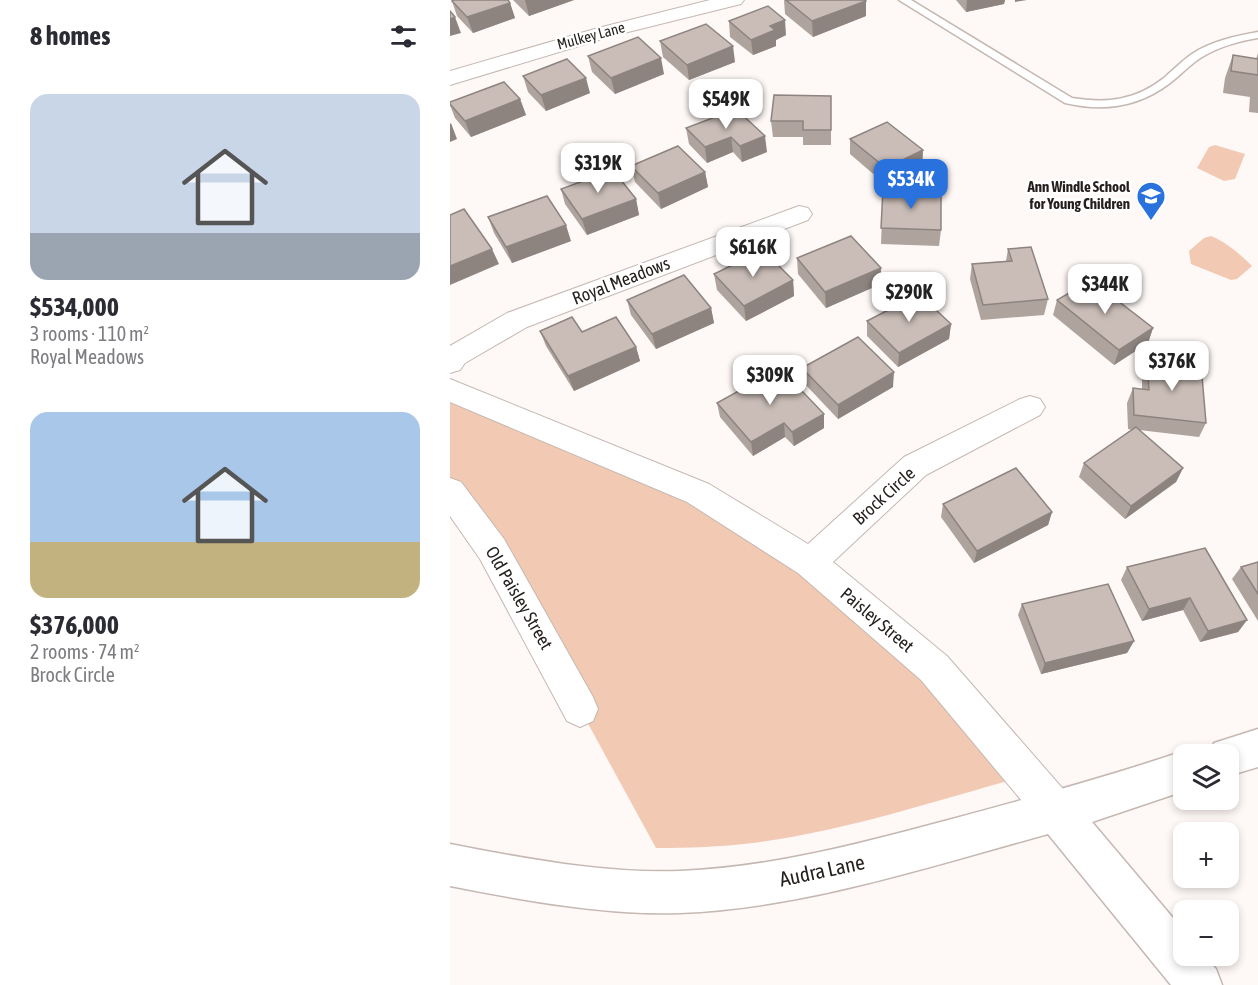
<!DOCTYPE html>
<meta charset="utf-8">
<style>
:root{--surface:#fff;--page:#f2f2f3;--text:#2b2b33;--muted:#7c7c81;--accent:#2972de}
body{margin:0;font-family:"Asap Condensed",sans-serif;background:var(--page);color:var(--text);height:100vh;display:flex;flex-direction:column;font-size:22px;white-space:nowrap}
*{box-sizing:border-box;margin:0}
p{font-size:20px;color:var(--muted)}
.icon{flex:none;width:33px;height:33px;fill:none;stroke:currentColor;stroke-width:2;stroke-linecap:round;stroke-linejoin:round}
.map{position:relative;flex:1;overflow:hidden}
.sheet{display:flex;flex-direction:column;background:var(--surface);width:450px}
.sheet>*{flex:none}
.fabs{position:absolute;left:723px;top:744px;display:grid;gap:12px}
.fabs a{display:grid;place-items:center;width:66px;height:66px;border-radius:12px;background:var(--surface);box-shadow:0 3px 9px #0003;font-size:30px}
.price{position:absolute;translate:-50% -51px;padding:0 14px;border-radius:12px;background:#fff;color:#222;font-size:20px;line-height:39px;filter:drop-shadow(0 2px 3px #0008)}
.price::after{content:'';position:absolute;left:50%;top:36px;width:18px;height:14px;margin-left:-9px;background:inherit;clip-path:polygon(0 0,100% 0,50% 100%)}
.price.current{background:var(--accent);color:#fff}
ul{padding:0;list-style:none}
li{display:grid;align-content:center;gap:12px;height:318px;padding:0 30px}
li span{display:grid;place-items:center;height:186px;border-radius:18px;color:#555}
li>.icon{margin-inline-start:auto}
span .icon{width:108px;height:108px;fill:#fffc;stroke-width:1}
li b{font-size:26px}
h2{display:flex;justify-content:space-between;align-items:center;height:72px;padding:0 30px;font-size:26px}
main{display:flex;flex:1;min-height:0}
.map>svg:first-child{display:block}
</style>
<main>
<section class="sheet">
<h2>8 homes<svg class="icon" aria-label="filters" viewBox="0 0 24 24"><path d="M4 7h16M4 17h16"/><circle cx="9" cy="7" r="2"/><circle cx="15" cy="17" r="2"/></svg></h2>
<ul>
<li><span style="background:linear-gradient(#c9d6e8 75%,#9aa5b1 0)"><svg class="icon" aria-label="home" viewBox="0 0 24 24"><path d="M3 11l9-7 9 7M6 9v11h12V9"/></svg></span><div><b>$534,000</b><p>3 rooms · 110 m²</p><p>Royal Meadows</p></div></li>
<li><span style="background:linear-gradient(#a9c7e8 70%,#c2b280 0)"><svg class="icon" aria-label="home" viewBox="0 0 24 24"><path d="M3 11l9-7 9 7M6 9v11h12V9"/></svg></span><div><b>$376,000</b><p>2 rooms · 74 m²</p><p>Brock Circle</p></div></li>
</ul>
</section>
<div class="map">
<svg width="808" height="985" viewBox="0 0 808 985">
<rect width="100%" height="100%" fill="#fef8f6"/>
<g fill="#f2c9b3">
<polygon points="765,145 795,154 785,179 774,181 747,168 759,147"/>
<path d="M761,236C776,242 791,255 802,266L787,279L781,280L741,264L739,251L754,238Z"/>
<path d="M0,391L248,493L360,563L575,776C485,801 395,831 303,843C271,847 238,848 206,848L130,709L0,491Z"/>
</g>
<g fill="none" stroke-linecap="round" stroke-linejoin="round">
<g stroke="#c5b8b2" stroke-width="3">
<path id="service" d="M449,0H461L622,98C657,104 686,100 714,78C723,70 732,61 742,54C761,41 786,36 808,32V38C789,41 768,47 752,57C740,64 731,75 720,83C689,107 653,112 615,103Z"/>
</g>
<g stroke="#c5b8b2" stroke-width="2">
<g id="minor">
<polygon points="260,0 294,0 291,4 162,36 0,85 0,71 148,28"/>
<polygon points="349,206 358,208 362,214 358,220 77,327 15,363 10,370 0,373 0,346 57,313"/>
<polygon points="0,379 259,484 358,544 454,457 570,399 580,396 590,399 595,407 590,415 476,475 383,562 497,656 620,797 625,811 620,825 606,830 592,825 471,680 348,573 237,502 0,402"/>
<polygon points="0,478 11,482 54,539 143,697 148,709 143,721 130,727 117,721 30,559 0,516"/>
</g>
</g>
<g stroke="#c5b8b2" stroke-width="3">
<g id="tertiary">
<polygon points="808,729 808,767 778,776 778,754 759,754 764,743"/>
<path d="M734,751L742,754H734V791L642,822L734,931V956H754L766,969L772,985H721L598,834C478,867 355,908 230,913C157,916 71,900 0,886V844C71,858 158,874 230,871C323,867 413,843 502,819C580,798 657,777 734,751Z"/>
</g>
</g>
<use href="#service" fill="#fff" fill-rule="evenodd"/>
<use href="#minor" fill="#fff" fill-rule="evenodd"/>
<use href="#tertiary" fill="#fff" fill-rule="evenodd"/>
</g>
<g fill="#aea39d">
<polygon points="63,0 124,0 79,16"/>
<polygon points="334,0 415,0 416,1 416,16 363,37 335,14"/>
<polygon points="506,0 555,0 554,4 516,12"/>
<polygon points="2,1 60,3 65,18 23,33 7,16"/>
<polygon points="279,21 336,35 326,40 326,46 303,55 280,37"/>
<polygon points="210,41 285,62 239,80 213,57"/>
<polygon points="808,53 808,113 799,112 800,97 773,93 775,78 783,55 806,59"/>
<polygon points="138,56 214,74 165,94 142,72"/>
<polygon points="73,76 140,93 96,111 78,92"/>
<polygon points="381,96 381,145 353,145 353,137 323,137 321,121"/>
<polygon points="70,99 76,115 21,137 5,118 0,105 0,102"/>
<polygon points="286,109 317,152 292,162 283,152 257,163 239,144 236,128"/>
<polygon points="400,139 473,150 472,166 435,184 400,154"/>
<polygon points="181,166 255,172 258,187 211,209 185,182"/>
<polygon points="111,189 186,199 189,215 137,235 115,204"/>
<polygon points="433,189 491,230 489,246 431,244"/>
<polygon points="38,217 121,241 62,263 44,233"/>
<polygon points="558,249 598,299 594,315 531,320 520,279 522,264 556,261"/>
<polygon points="347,258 431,268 431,284 376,308 348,274"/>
<polygon points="264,274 343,280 344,296 296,321 267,290"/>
<polygon points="177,300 261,308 264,323 206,349 181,315"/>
<polygon points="607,300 703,328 698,343 664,365 603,315"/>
<polygon points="417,321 501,324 499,339 448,367 417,336"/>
<polygon points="90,331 132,332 186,347 190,361 124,391 96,346"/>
<polygon points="697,359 756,423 749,437 689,430 733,468 726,482 675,519 629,477 634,463 682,430 678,429 677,403 683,388 692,389 692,374"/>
<polygon points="352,368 443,387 388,419 353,382"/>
<polygon points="267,403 374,428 344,446 335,437 303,456 270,417"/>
<polygon points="493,504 602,512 598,525 524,563 491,517"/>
<polygon points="808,562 808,621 782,579 791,567"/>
<polygon points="677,567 797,620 788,632 750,642 733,610 692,621 671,580"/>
<polygon points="572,604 684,641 677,653 591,674 568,615"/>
</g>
<g fill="#8d8480">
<polygon points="75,0 124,0 79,16"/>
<polygon points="517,0 555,0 554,4 516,12"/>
<polygon points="565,0 577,0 565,2"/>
<polygon points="416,1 416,16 363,37 362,21"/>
<polygon points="60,3 65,18 23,33 17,17"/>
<polygon points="5,17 11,33 0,36 0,19"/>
<polygon points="335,20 336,35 326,40 326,46 303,55 301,40 320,26"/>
<polygon points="283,46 285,62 239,80 237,65"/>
<polygon points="211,58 214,74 165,94 161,78"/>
<polygon points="136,78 140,93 96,111 91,95"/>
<polygon points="70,99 76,115 21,137 15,121"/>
<polygon points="1,123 7,139 0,142 0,124"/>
<polygon points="315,136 317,152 292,162 290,146"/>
<polygon points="281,137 283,152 257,163 255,147"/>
<polygon points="473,150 472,166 435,184 436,168"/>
<polygon points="255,172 258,187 211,209 208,193"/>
<polygon points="186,199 189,215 137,235 132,219"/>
<polygon points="116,225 121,241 62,263 56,247"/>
<polygon points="42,249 49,264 0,285 0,266"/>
<polygon points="431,268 431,284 376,308 375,292"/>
<polygon points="343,280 344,296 296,321 294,306"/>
<polygon points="261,308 264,323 206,349 202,334"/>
<polygon points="501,324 499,339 448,367 449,353"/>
<polygon points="703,328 698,343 664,365 669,350"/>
<polygon points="186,347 190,361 124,391 118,376"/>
<polygon points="444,372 443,387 388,419 388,405"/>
<polygon points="374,414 374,428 344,446 342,432"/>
<polygon points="334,423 335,437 303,456 301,442"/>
<polygon points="733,468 726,482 675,519 681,506"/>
<polygon points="602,512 598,525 524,563 527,551"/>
<polygon points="740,598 733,610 692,621 699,609"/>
<polygon points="797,620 788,632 750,642 758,631"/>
<polygon points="684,641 677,653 591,674 595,663"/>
</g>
<g fill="#cabdb7" stroke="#8d8480" stroke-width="1.5">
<polygon points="4,0 58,0 60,3 17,17 2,1"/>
<polygon points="336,0 415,0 416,1 362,21"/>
<polygon points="318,6 335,20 320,26 325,30 301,40 279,21"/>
<polygon points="0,11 5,17 0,19"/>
<polygon points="256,24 283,46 237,65 210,41"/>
<polygon points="188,37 211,58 161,78 138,56"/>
<polygon points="783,55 808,59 808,75 781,71"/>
<polygon points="117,59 136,78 91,95 73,76"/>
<polygon points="54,82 70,99 15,121 0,104 0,102"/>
<polygon points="324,95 381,96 381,130 353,130 353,121 321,121"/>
<polygon points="286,109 315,136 290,146 281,137 255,147 236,128"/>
<polygon points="437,122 473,150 436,168 400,139"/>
<polygon points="228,146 255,172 208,193 181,166"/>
<polygon points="163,170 186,199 132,219 111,189"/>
<polygon points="433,189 491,191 491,230 431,228"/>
<polygon points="97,196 116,225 56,247 38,217"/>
<polygon points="14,209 42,249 0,266 0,215"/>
<polygon points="401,236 431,268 375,292 347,258"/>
<polygon points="581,247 598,299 533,305 522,264 562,261 558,249"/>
<polygon points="313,250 343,280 294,306 264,274"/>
<polygon points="234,275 261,308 202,334 177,300"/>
<polygon points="641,280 703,328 669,350 607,300"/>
<polygon points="469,294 501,324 449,353 417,321"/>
<polygon points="122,317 132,332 166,317 186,347 118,376 90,331"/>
<polygon points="408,337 444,372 388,405 352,368"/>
<polygon points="697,359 751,364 756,423 684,415 683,388 699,390"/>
<polygon points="330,368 374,414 342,432 334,423 301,442 267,403"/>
<polygon points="686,427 733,468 681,506 634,463"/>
<polygon points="566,468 602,512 527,551 493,504"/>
<polygon points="755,548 797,620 758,631 740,598 699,609 677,567"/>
<polygon points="808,562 808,594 791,567"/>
<polygon points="658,584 684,641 595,663 572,604"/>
</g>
<defs>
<g id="school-pin" transform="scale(1.5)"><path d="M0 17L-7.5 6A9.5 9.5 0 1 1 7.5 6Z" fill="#2972de" stroke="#fff"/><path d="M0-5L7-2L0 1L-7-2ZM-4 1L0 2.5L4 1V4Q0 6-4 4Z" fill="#fff"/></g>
</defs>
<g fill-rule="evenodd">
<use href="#school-pin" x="701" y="196"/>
</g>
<g text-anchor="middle" stroke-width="5" stroke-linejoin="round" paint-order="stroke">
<g font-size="15" fill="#241f1d" stroke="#fff">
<text transform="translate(141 36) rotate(-15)" y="5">Mulkey Lane</text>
</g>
<g font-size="15" font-weight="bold" fill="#241f1d" stroke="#fff" text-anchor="end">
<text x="680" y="192">Ann Windle School<tspan x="680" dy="17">for Young Children</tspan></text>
</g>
<g font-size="18" fill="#241f1d" stroke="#fff">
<text transform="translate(171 281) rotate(-21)" y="6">Royal Meadows</text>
<text transform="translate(434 496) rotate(-42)" y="6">Brock Circle</text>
<text transform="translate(69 598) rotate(60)" y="6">Old Paisley Street</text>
<text transform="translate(427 620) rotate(40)" y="6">Paisley Street</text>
</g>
<g font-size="21" fill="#241f1d" stroke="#fff">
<text transform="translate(372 871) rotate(-12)" y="7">Audra Lane</text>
</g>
</g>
</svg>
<div class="fabs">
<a><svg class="icon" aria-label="layers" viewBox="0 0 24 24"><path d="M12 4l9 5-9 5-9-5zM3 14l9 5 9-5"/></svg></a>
<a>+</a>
<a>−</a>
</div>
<b class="price" style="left:276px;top:130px">$549K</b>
<b class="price" style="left:148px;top:194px">$319K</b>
<b class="price current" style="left:461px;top:210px">$534K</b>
<b class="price" style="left:303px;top:278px">$616K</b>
<b class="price" style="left:655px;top:315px">$344K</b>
<b class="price" style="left:459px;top:323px">$290K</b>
<b class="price" style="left:722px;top:392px">$376K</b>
<b class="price" style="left:320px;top:406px">$309K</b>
</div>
</main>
